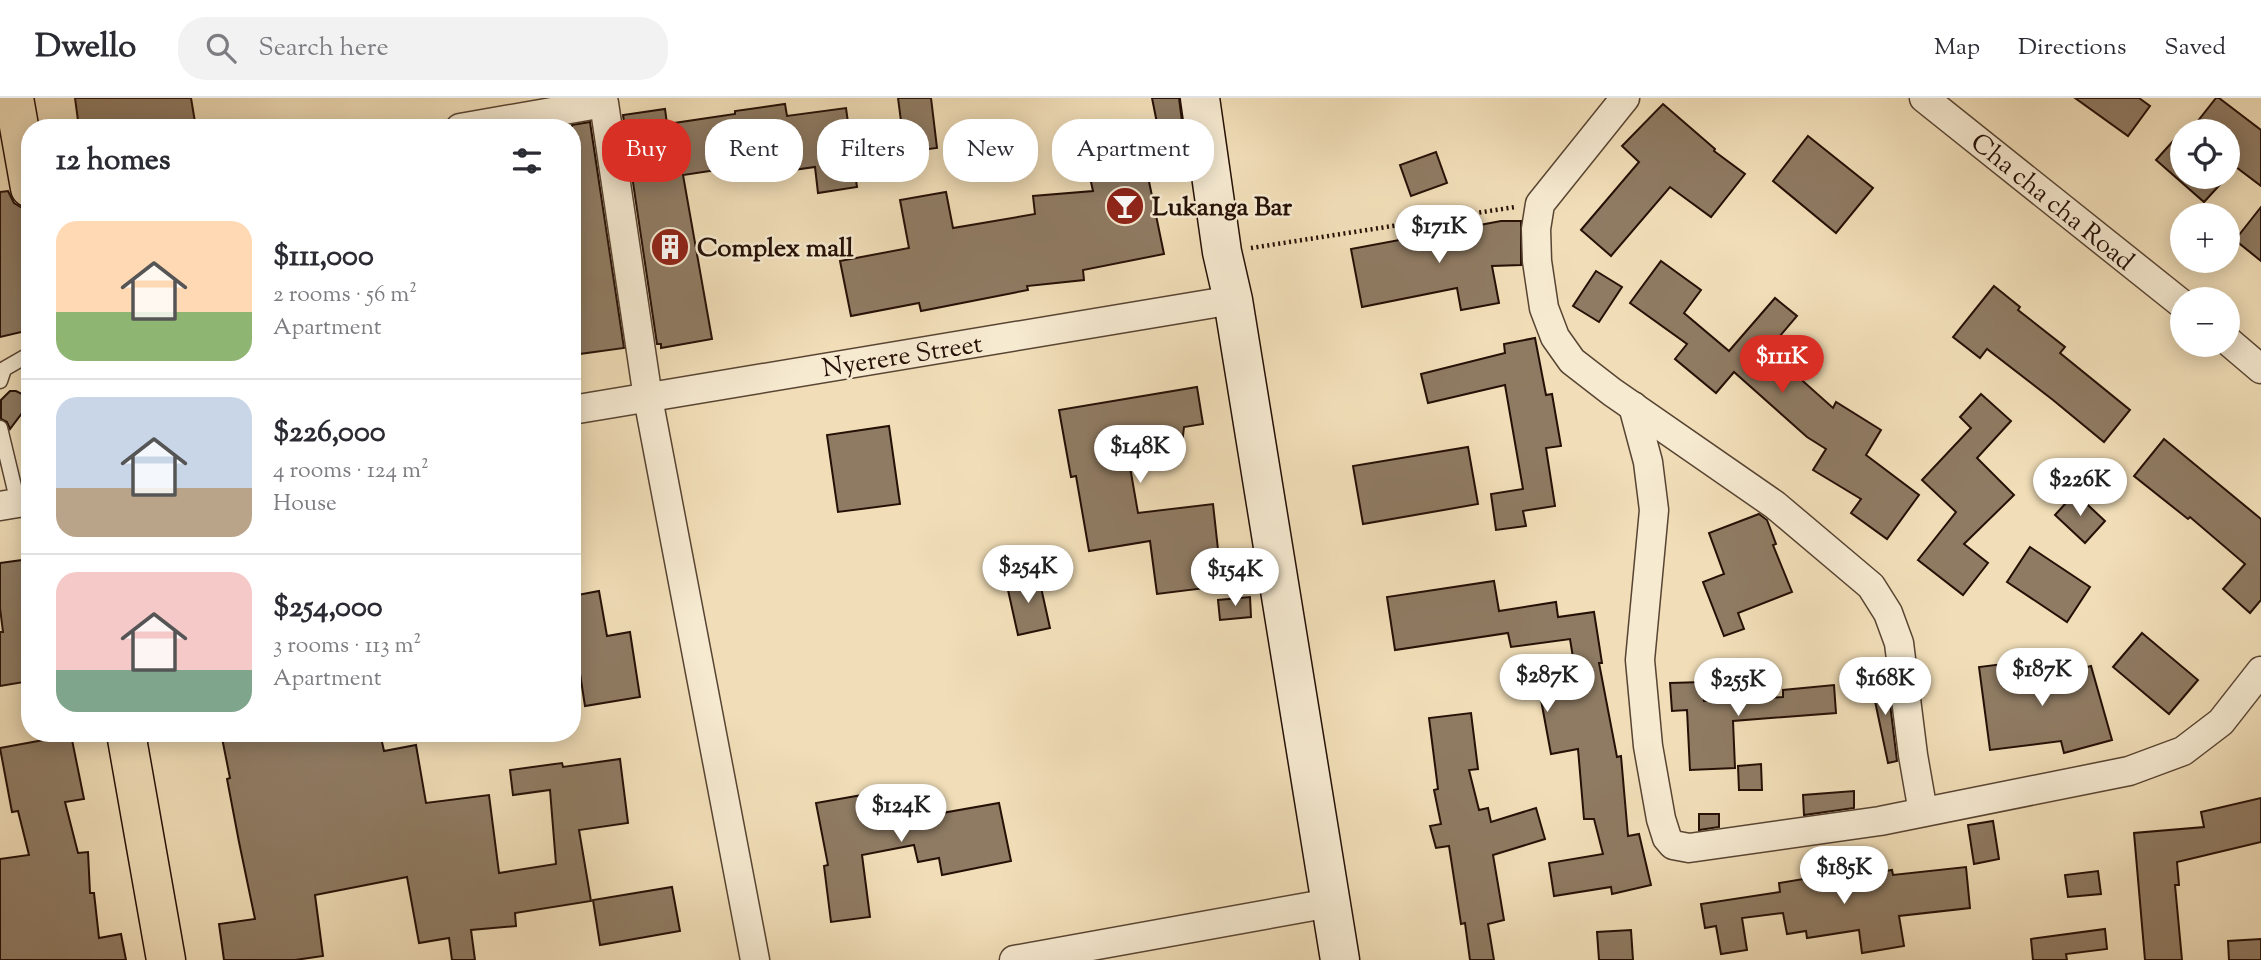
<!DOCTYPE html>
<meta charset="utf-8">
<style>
:root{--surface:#fff;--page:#f2f2f3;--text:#2b2b33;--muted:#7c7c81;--line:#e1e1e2;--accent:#d93025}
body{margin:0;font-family:"Sorts Mill Goudy",serif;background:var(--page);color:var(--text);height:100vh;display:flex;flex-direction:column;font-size:26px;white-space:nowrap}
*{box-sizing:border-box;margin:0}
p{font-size:23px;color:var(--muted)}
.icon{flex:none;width:38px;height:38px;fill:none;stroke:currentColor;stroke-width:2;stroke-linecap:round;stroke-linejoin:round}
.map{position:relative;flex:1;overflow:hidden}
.sheet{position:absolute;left:21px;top:21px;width:560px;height:623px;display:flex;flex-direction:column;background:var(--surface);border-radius:28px;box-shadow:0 4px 18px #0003}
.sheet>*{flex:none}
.hud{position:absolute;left:602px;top:21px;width:665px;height:63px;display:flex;gap:14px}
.fabs{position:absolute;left:2170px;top:21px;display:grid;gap:14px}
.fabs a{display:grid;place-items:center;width:70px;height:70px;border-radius:50%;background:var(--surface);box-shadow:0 4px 18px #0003;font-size:35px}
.price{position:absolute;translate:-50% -60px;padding:0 16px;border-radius:24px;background:#fff;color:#222;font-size:23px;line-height:46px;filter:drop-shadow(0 2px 4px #0008)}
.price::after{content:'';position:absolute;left:50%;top:42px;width:21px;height:16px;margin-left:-10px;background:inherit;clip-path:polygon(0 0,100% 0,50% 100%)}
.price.current{background:var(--accent);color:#fff}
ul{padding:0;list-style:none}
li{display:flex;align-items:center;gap:21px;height:175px;padding:0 35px}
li+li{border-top:2px solid var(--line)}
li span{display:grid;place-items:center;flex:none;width:196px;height:140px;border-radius:21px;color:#555}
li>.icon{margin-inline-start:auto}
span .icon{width:84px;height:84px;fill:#fffc;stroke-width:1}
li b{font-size:30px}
h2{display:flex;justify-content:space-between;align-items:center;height:84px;padding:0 35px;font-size:30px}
.pill{padding:0 24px;border-radius:28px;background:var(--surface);box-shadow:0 4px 18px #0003;font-size:24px;line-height:63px}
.pill.current{background:var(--accent);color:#fff}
header{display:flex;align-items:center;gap:42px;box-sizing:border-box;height:98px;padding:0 35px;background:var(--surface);border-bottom:2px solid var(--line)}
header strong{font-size:33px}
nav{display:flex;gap:38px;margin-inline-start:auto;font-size:24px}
.search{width:490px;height:63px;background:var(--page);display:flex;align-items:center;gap:18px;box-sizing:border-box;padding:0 24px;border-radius:28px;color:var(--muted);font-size:26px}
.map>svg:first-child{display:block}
</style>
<header>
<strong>Dwello</strong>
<div class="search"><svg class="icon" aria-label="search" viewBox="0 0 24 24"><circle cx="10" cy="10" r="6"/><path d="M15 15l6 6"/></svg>Search here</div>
<nav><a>Map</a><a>Directions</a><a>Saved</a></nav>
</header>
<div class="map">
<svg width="2261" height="862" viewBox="0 0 2261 862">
<rect width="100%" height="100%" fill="#f1deb8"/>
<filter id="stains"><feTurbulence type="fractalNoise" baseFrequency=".00286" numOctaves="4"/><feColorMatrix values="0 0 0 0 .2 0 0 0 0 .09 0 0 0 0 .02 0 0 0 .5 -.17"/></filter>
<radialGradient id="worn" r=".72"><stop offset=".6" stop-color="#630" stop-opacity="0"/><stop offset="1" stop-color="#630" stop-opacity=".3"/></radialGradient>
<g fill="#8f7b63" stroke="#251006" stroke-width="2">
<polygon points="75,0 191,0 196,30 79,30"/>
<polygon points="898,0 931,0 937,50 905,54"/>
<polygon points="1152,0 1179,0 1187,61 1146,69 1164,156 1083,172 1084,182 1027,188 1028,192 921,213 919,205 851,218 840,163 909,150 900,102 946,94 953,130 1035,116 1033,98 1093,93 1086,61 1161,45"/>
<polygon points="2075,0 2139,0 2150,8 2128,38"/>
<polygon points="2216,0 2219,0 2261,32 2261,88 2228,63 2228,33 2190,33"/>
<polygon points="785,6 787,18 846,10 857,89 818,95 815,69 744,79 743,68 683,77 712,241 661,250 661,246 657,246 623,17 665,11 667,26 735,16 735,13"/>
<polygon points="1663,6 1715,51 1714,53 1745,76 1711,119 1670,89 1611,158 1581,132 1639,64 1622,48"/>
<polygon points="590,24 624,250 572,257 572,27"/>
<polygon points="2182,33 2182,79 2227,79 2204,104 2156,62"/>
<polygon points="1808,38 1873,90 1836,135 1773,83"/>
<polygon points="1436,54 1447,85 1411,98 1400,67"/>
<polygon points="8,93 14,105 24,111 30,148 30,232 0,239 0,94"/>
<polygon points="2261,109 2261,163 2235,142"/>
<polygon points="1501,123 1521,123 1521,167 1492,168 1499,205 1461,212 1457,190 1362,209 1351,151"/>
<polygon points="1661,163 1701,192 1684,215 1729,253 1775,200 1797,218 1768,252 1833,310 1836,304 1881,332 1866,357 1919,397 1887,441 1851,415 1861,401 1813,372 1826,351 1807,339 1734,274 1716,295 1675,261 1687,246 1630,205"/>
<polygon points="1596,173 1622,189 1599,224 1573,208"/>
<polygon points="1994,188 2020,209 2018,212 2065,249 2060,255 2130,312 2104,344 2053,302 1987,251 1980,260 1953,239"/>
<polygon points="1535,240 1546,297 1552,296 1561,348 1546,350 1555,408 1523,413 1526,428 1496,432 1491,396 1523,391 1505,287 1428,305 1421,276 1505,255 1504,246"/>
<polygon points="1197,289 1203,326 1184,329 1182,346 1140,352 1143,367 1130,369 1138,415 1213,406 1222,488 1157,496 1150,443 1089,453 1076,378 1071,379 1059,312"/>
<polygon points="10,293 16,293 22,296 26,303 25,311 10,331 7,324 1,321 1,302"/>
<polygon points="1981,296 2011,323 1977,360 2014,397 1964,446 1988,465 1963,497 1918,462 1956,414 1922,382 1971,330 1960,319"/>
<polygon points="889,328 900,406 838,414 827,337"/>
<polygon points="2164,341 2261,421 2261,502 2250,515 2223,491 2245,466 2190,419 2188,421 2134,378"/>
<polygon points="1468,349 1478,406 1363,426 1353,368"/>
<polygon points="2075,395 2105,423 2085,445 2055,417"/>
<polygon points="1759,416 1767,422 1776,446 1773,447 1792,494 1738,515 1744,531 1724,538 1703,484 1724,476 1709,435"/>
<polygon points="2030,449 2090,489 2067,524 2007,484"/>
<polygon points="30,461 30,583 0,588 0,534 3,534 0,510 0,465"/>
<polygon points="1038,476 1050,530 1018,537 1006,483"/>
<polygon points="1494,483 1499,513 1556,504 1558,519 1594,514 1602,565 1599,565 1617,659 1621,658 1628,738 1639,736 1651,787 1612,796 1611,789 1554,798 1549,765 1603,756 1594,721 1584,721 1578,651 1551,656 1539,591 1577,584 1570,541 1511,549 1508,535 1395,552 1387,499"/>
<polygon points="599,493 607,538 630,534 640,599 585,608 572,524 572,498"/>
<polygon points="1250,499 1251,519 1220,522 1218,502"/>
<polygon points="2142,535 2198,582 2169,616 2113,569"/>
<polygon points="2027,563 2030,584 2091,568 2112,642 2064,655 2061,643 1990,652 1979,569"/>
<polygon points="1887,581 1897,663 1888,665 1871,584"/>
<polygon points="1703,584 1704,603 1783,599 1783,592 1834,587 1836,615 1733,623 1735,670 1690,672 1687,612 1672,613 1670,585"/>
<polygon points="1471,615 1478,671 1469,672 1479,712 1488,710 1491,724 1536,710 1545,741 1493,757 1504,822 1488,826 1494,862 1470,862 1465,825 1461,826 1449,748 1436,750 1430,728 1441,726 1434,692 1438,691 1429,620"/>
<polygon points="221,635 380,635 384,653 416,647 426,705 489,697 499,775 556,766 550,692 513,697 510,672 562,665 563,669 620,661 628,725 579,732 591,803 515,815 516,828 471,832 475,862 452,862 449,840 419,845 407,779 315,797 323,858 295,862 224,862 219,826 255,821 239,744 227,681 230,680"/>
<polygon points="71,637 84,701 65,704 78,755 88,754 90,795 94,795 99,840 121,836 126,862 0,862 0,761 29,757 18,713 12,714 0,650"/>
<polygon points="1761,666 1762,692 1739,692 1738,668"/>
<polygon points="885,693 891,724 999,705 1011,763 942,777 939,760 918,764 914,747 862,757 870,819 831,824 824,768 828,767 816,705"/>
<polygon points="1854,693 1854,710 1804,717 1803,697"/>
<polygon points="2261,700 2261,744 2177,764 2179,787 2175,787 2182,862 2145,862 2134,735 2204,729 2201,714"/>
<polygon points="1699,716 1719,716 1719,729 1699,732"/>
<polygon points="1993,723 1999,761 1974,766 1968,727"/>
<polygon points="1966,769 1970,810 1899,818 1904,848 1862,855 1859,832 1807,840 1806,833 1787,836 1783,815 1742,820 1747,852 1721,856 1716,828 1705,830 1701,806 1780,794 1779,785 1828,777 1828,782 1892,772 1893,777"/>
<polygon points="2098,773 2101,796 2068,799 2065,777"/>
<polygon points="672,789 680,833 600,847 593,802"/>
<polygon points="2105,831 2107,851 2066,856 2067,862 2033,862 2031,841"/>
<polygon points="1631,832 1633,862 1599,862 1597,834"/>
<polygon points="2261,841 2261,862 2229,862 2228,843"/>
</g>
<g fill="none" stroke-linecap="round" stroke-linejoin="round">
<g stroke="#584432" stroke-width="17">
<g id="service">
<polyline points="0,283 4,271 30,256"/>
<polyline points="0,330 18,405"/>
</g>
</g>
<g stroke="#584432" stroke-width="31">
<g id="minor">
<polyline points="1625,0 1540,106 1536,131 1537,163 1544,210 1555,239 1572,263 1612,294 1775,407 1871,488 1888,515 1899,545 1913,657 1923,714"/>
<polyline points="1924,0 2182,206"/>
<polyline points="460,30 604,5 648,300 755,862"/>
<polyline points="2228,243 2261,271"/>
<polyline points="1633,308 1648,364 1654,412 1640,562 1648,648 1661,721 1667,740 1673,747 1689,750 1880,723 2129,673 2183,653 2221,624 2261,573"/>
<polyline points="572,312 1233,202"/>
<polyline points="0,408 30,403"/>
<polyline points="1014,862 1330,805"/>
</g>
</g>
<g stroke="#251006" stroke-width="41">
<polyline id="secondary" points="1200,0 1222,154 1233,202 1340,862"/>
</g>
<g stroke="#251006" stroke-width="41">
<g id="trunk">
<polyline points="14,0 30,90"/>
<polyline points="126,635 166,862"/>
</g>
</g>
<polyline stroke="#251006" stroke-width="4.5" stroke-dasharray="2 3.5" stroke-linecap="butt" points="1251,150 1515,109"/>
<use href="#service" stroke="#f6ead1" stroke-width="14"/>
<use href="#minor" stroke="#f6ead1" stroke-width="28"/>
<use href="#secondary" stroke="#f6ead1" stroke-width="38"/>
<use href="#trunk" stroke="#f1deb8" stroke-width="38"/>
</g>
<defs>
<g id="bar-disc" transform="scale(2.0125)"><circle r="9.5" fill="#8f2418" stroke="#f6ead1"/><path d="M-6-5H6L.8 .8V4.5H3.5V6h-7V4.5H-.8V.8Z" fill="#fff"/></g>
<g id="building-disc" transform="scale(2.0125)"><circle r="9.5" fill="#8f2418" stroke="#f6ead1"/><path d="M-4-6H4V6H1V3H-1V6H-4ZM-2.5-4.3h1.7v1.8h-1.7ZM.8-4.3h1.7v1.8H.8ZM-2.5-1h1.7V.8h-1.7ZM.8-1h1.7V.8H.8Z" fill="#fff"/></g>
</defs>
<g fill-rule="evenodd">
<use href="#bar-disc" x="1125" y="108"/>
<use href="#building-disc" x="670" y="149"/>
</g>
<g text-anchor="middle" stroke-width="5" stroke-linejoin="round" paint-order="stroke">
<g font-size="26" fill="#251006" stroke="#f6ead1">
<text transform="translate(2053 103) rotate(39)" y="9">Cha cha cha Road</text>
<text transform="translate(902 257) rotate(-9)" y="9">Nyerere Street</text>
</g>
<g font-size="26" font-weight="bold" fill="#251006" stroke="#f6ead1" text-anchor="start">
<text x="1152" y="117">Lukanga Bar</text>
<text x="697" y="158">Complex mall</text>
</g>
</g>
<rect width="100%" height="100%" filter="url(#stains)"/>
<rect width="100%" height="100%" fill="url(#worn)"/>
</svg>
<div class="fabs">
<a><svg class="icon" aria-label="locate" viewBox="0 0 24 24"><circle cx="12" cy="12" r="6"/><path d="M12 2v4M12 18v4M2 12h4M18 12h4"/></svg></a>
<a>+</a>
<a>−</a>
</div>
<b class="price" style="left:1439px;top:167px">$171K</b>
<b class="price current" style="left:1782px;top:297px">$111K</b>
<b class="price" style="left:1140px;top:387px">$148K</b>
<b class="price" style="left:2080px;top:420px">$226K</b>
<b class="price" style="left:1028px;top:507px">$254K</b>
<b class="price" style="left:1235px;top:510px">$154K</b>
<b class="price" style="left:2042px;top:610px">$187K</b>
<b class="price" style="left:1547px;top:616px">$287K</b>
<b class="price" style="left:1885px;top:619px">$168K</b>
<b class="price" style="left:1738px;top:620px">$255K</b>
<b class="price" style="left:901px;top:746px">$124K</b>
<b class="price" style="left:1844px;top:808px">$185K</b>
<div class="hud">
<a class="pill current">Buy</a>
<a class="pill">Rent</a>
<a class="pill">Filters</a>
<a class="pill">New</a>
<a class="pill">Apartment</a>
</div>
<section class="sheet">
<h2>12 homes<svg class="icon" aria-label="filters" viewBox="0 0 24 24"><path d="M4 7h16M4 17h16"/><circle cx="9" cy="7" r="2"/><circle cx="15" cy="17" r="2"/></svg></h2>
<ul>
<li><span style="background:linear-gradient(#ffd9b3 65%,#8fb573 0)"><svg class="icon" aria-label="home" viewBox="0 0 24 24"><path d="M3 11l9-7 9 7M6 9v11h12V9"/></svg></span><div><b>$111,000</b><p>2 rooms · 56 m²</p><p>Apartment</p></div></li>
<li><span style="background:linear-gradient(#c9d6e8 65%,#b9a48a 0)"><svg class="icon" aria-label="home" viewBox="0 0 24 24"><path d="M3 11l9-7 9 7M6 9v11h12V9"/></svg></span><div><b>$226,000</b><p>4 rooms · 124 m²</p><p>House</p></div></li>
<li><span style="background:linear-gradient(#f6c9c9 70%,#7fa58c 0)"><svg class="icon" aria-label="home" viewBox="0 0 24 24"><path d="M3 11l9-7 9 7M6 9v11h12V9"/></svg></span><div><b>$254,000</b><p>3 rooms · 113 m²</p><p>Apartment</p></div></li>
</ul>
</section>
</div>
